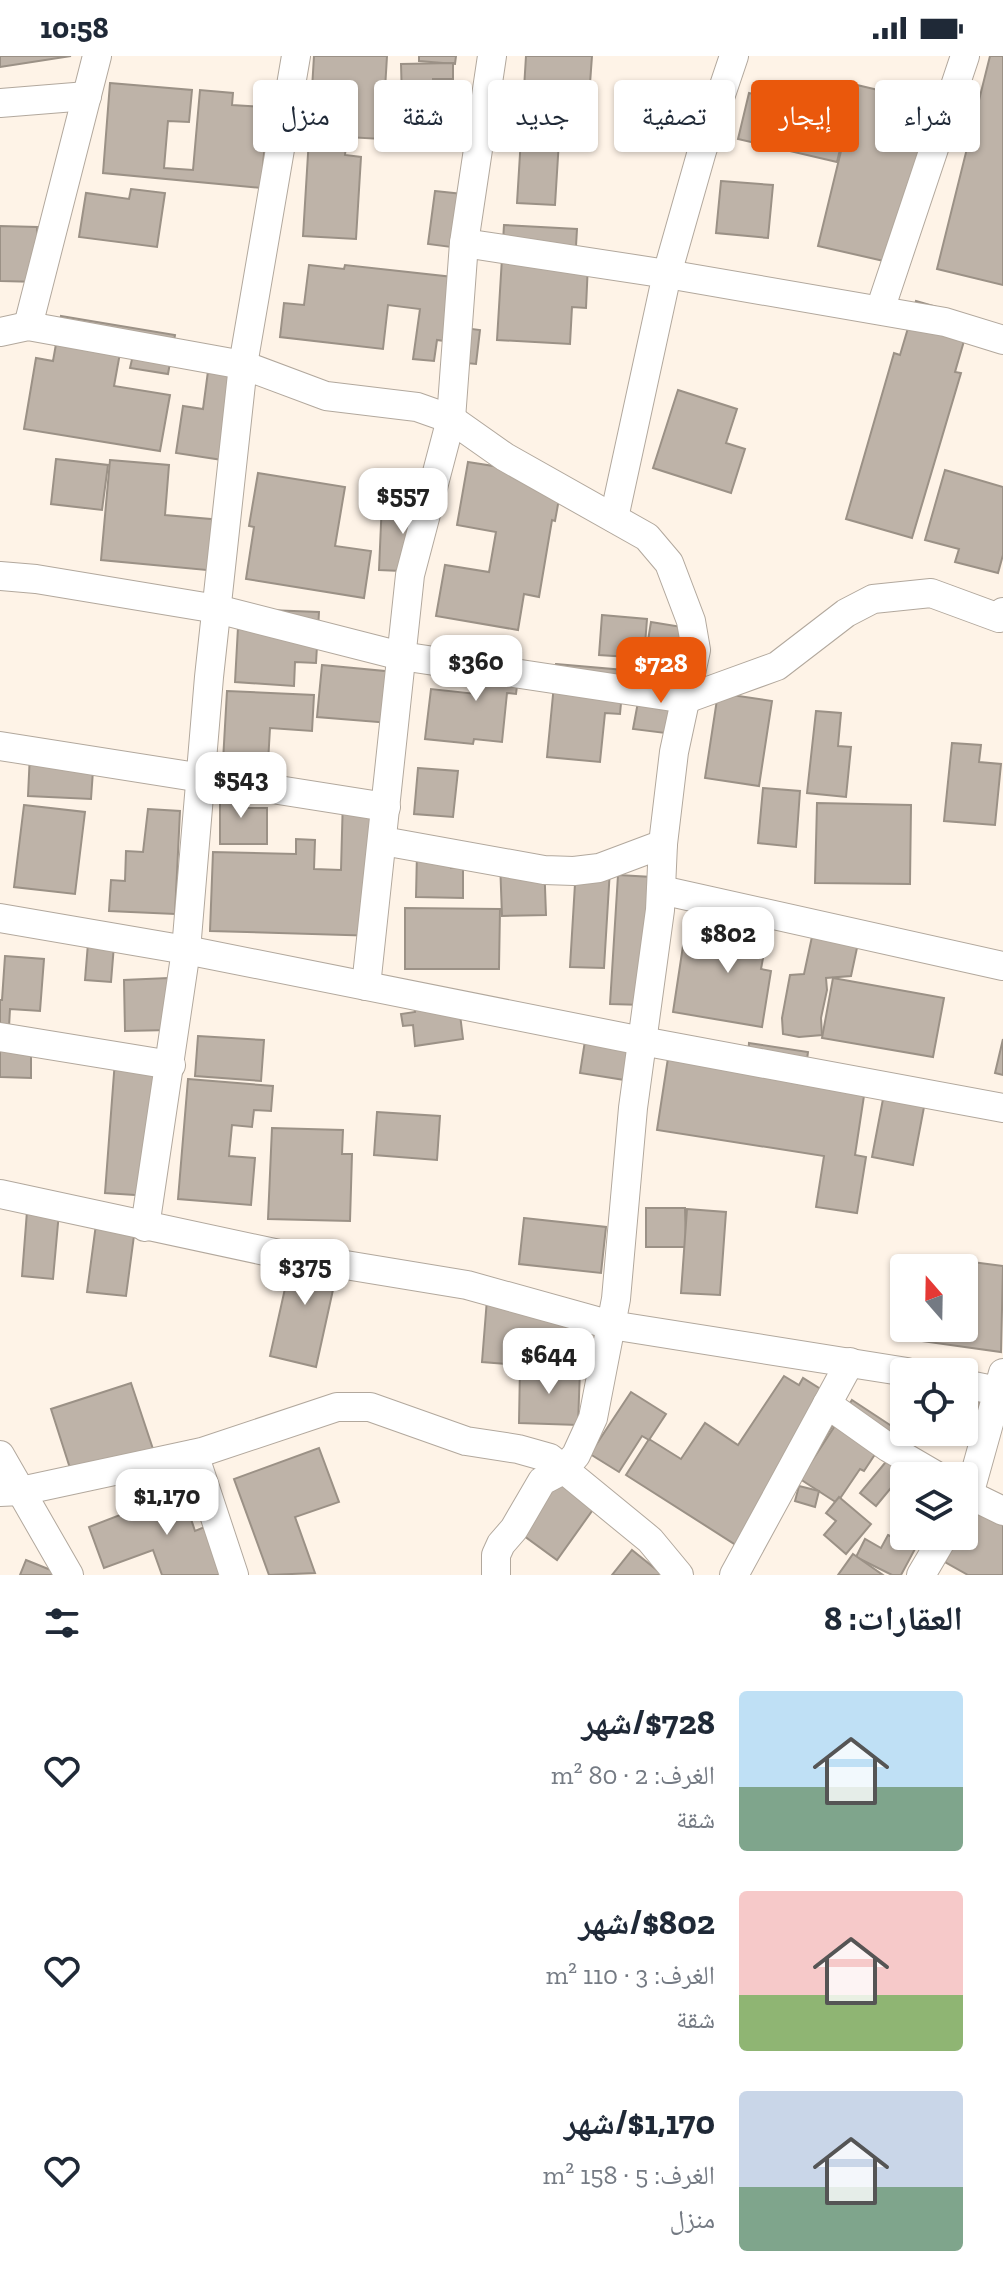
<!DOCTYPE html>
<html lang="ar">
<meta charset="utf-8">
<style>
:root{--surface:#fff;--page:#f2f2f3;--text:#1f2937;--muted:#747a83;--accent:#ea580c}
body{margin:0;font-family:"Zilla Slab","Noto Naskh Arabic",serif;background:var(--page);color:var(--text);direction:rtl;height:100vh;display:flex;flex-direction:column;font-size:30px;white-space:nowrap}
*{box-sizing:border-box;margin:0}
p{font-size:26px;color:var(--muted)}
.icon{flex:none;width:44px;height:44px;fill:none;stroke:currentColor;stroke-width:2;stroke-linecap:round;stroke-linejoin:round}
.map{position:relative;height:1519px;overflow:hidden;direction:ltr}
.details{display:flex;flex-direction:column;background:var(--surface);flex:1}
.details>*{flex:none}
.hud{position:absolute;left:24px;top:24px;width:956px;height:72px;direction:rtl;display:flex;gap:16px}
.needle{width:52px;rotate:340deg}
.tools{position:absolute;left:890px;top:1198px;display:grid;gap:16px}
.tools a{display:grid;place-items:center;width:88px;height:88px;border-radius:8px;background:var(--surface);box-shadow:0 2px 6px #0004;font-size:40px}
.price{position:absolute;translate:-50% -68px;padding:0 18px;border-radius:16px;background:#fff;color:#222;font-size:26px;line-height:52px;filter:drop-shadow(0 2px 4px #0008)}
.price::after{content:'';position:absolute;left:50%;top:48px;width:24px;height:18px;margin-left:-12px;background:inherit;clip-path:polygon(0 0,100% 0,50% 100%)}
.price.selected{background:var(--accent);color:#fff}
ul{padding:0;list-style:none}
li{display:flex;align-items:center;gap:24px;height:200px;padding:0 40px}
li span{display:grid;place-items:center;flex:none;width:224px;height:160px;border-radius:8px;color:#555}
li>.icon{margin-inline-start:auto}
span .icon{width:96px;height:96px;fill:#fffc;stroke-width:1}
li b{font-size:34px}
h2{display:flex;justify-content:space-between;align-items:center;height:96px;padding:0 40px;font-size:34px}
.tag{padding:0 28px;border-radius:8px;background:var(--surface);box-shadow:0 2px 6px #0004;font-size:28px;line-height:72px}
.tag.selected{background:var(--accent);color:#fff}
.status{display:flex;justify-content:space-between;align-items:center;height:56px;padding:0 40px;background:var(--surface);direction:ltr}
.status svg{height:22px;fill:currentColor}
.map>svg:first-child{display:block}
</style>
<div class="status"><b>10:58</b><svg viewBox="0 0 49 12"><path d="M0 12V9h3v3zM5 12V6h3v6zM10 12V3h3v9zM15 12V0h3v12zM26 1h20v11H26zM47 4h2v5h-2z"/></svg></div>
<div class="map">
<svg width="1003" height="1519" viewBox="0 0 1003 1519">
<rect width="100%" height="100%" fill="#fef3e7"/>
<g fill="#beb3a8" stroke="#9b9186" stroke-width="2">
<polygon points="0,0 71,0 0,11"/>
<polygon points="314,0 387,0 382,83 347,81 345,99 361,101 356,183 303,180"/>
<polygon points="419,0 456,0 455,8 419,5"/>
<polygon points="526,0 592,0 587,69 560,68 555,149 517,147"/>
<polygon points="990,0 1003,0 1003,229 937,213"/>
<polygon points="453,7 453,23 433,23 433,44 402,44 401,8"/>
<polygon points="110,27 192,34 189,66 168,65 164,112 193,114 200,34 233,37 232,49 280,52 277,87 265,87 263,109 274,110 272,133 103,117"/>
<polygon points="857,29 942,49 897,208 818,190"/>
<polygon points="749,37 848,60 837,106 738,83"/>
<polygon points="721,125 773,129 768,182 716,177"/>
<polygon points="131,133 165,137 157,191 79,181 86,137 129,143"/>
<polygon points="435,135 481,140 474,194 428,188"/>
<polygon points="504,169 577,173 575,207 588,207 586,252 572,251 570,288 497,284"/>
<polygon points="0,170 37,171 39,226 0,225"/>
<polygon points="309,209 344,213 345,209 471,223 464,272 480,274 476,308 456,306 458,287 437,284 434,305 413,303 420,253 388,249 383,293 280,281 284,247 304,249"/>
<polygon points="916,245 971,261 955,316 961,317 912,482 846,463 894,297 900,299"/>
<polygon points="61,260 175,279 168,318 130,312 133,299 120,297 114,330 170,339 160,395 24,373 36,302 53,305"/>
<polygon points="210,300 243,304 229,405 176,397 183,350 203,353"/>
<polygon points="678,334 737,353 726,387 745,393 731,437 653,412"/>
<polygon points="56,403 108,409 102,454 51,448"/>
<polygon points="110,404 169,409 165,459 222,464 217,515 101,504"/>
<polygon points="468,406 563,421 555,465 552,464 539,541 524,538 518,574 436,560 445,509 489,516 496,476 457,469"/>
<polygon points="945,414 1003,431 1003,499 998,517 955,506 959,493 925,484"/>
<polygon points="258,417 345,431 335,490 371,495 364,542 246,523 254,471 249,470"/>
<polygon points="382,445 426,446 424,516 379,514"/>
<polygon points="239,553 319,556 316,607 295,606 294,630 235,626"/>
<polygon points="602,559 647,563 644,602 599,599"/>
<polygon points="651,566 688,572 682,608 645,603"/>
<polygon points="481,593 521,597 516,638 507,637 502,686 474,683 473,688 425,683 431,633 476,638"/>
<polygon points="556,608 624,614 620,658 605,657 600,706 547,701"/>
<polygon points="322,609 395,616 390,667 317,661"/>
<polygon points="643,619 688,625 681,679 633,673"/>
<polygon points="227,635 314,639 312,675 270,672 268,707 223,705"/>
<polygon points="718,637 772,645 759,730 705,722"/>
<polygon points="816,655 841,657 838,690 851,691 846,741 807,737"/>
<polygon points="952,687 981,689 979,706 1001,708 995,769 944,765"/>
<polygon points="30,697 94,700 91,743 28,740"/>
<polygon points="418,712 458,715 453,761 414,758"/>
<polygon points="244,732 244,752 267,752 267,788 220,788 220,733"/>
<polygon points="763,732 800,735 796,791 758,787"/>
<polygon points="343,741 382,762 378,880 210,875 213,796 296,798 296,783 315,784 314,813 341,814"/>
<polygon points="817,747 911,749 910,828 815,827"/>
<polygon points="24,749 85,756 75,838 14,831"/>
<polygon points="148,753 180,755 175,858 109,855 111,824 125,825 126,795 143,796"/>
<polygon points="417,796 452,797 451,812 463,812 463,842 416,841"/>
<polygon points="544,804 546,859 502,860 500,805"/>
<polygon points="576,811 610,813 604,912 570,911"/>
<polygon points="618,819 652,821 644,949 610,948"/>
<polygon points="405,852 500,853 499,913 405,913"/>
<polygon points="735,853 771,859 761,913 771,915 762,971 673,956 683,890 727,897"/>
<polygon points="816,862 861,873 851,920 826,922 827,934 821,962 822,979 799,981 783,978 782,962 790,919 804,918"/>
<polygon points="89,875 115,877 111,926 85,924"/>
<polygon points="5,900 44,903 40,955 10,953 9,971 0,971 0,944 2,944"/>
<polygon points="168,922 169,974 125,975 124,924"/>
<polygon points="833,922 944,942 933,1001 822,982"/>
<polygon points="458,942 463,983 415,990 413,969 403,970 401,958 415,956 414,948"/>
<polygon points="587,972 638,980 631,1025 580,1017"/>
<polygon points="198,980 264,984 261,1025 195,1020"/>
<polygon points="0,982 31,982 31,1022 0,1021"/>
<polygon points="1003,983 1003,1019 995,1017"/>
<polygon points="749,987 808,996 806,1011 867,1020 855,1099 866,1101 857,1157 816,1151 824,1100 657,1074 670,989 748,1001"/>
<polygon points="115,1004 160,1007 150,1140 105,1137"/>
<polygon points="887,1022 928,1030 913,1109 872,1101"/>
<polygon points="188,1023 273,1030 271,1055 254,1054 252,1071 232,1069 229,1100 255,1102 251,1149 178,1143"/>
<polygon points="377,1056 440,1060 437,1104 374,1099"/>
<polygon points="272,1072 343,1074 342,1098 352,1098 350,1165 268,1163"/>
<polygon points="28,1142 60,1145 53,1223 22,1220"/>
<polygon points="646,1152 685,1152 686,1191 646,1191"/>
<polygon points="687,1153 726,1156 720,1239 681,1237"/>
<polygon points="524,1162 606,1171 601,1217 519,1208"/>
<polygon points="96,1168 135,1172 126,1240 87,1236"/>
<polygon points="294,1192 340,1202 316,1311 270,1300"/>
<polygon points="926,1200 1003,1210 1001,1296 914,1284 916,1272 964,1272 964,1212 924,1212"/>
<polygon points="487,1243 589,1251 584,1314 482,1306"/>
<polygon points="905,1310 941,1316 904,1316 904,1370 895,1368"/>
<polygon points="520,1311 580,1313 578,1369 519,1367"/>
<polygon points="784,1320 799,1329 803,1322 846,1349 750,1498 626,1419 649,1383 681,1403 705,1367 738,1389"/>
<polygon points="964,1320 984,1340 977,1382 943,1376 964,1376"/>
<polygon points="131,1327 158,1408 77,1434 51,1353"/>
<polygon points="631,1336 666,1358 649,1384 642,1380 619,1416 590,1398"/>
<polygon points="852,1344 893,1371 864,1415 860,1413 837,1447 800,1423"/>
<polygon points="899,1390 915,1403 876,1450 860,1437"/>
<polygon points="319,1392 339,1446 295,1461 315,1517 269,1519 234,1423"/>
<polygon points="571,1408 607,1434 557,1504 520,1477"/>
<polygon points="200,1428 210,1453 190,1460 195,1475 222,1464 237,1519 162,1519 153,1494 104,1512 89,1471"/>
<polygon points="799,1430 819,1435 815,1451 795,1445"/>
<polygon points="987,1432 1003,1441 1003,1519 968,1519 945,1506 959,1480 964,1480 964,1472"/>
<polygon points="839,1441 871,1468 846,1498 824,1479 836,1465 826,1457"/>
<polygon points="888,1479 915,1493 901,1519 892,1519 856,1501 865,1483 881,1492"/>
<polygon points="632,1494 663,1519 612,1519"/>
<polygon points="853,1498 883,1519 838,1519"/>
<polygon points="26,1504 63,1519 20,1519"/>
</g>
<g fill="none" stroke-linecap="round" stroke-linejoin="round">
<g stroke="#b2a89d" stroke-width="30">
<g id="minor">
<polyline points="0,47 87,40"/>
<polyline points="464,187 667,218 945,266 1003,284"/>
<polyline points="880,254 965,0"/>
<polyline points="28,270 97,0"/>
<polyline points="0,276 28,270 243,309 326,340 417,351 451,363 505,401 647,481 669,507 691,565 696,594 674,696 663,788 599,812 574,815 544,814 383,785"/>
<polyline points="614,462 667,218 702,95 734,0"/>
<polyline points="0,520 36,523 217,553 401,600 686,643 777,610 846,557 873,543 931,537 999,562 1003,556"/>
<polyline points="0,690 386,751"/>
<polyline points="661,834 1003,910"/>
<polyline points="0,862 186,894 642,985 1003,1052"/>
<polyline points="366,930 410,519 451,363 464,187 492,0"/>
<polyline points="0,981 171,1009"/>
<polyline points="0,1138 279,1198 467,1229 611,1269 907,1316"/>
<polyline points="145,1171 186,894 209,621 243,309 296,0"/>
<polyline points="964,1328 1003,1336"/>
<polyline points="827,1348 889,1392 937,1420"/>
<polyline points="194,1398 234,1519"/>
<polyline points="0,1399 69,1519"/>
<polyline points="0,1436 21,1435 202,1396 337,1351 370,1351 466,1385 518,1393 550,1402 650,1484 679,1519"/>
<polyline points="964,1436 1003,1455"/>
<polyline points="964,1446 969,1439 1003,1317"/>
<polyline points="496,1519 496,1499 501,1488 514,1473 542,1425 563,1414 576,1399 593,1362 616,1243 633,1052 660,854 663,788"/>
<polyline points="734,1519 850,1306"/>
<polyline points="921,1519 944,1480"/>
</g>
</g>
<use href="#minor" stroke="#fff" stroke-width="28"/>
</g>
</svg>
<div class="tools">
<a><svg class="needle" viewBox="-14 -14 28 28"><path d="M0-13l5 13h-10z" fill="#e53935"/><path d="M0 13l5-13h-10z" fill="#747a83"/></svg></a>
<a><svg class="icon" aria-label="locate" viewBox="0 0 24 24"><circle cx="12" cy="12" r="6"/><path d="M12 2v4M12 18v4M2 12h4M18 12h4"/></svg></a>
<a><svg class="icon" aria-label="layers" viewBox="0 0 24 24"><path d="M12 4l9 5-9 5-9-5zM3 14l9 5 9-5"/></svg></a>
</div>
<b class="price" style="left:403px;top:480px">$557</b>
<b class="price" style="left:476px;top:647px">$360</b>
<b class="price selected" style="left:661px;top:649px">$728</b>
<b class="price" style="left:241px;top:764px">$543</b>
<b class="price" style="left:728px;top:919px">$802</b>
<b class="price" style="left:305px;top:1251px">$375</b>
<b class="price" style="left:549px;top:1340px">$644</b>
<b class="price" style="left:167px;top:1481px">$1,170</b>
<div class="hud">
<a class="tag">شراء</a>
<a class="tag selected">إيجار</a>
<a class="tag">تصفية</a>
<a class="tag">جديد</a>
<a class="tag">شقة</a>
<a class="tag">منزل</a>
</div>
</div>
<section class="details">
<h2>العقارات: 8<svg class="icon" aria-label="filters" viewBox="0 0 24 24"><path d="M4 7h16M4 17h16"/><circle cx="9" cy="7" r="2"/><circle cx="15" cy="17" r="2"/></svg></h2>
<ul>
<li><span style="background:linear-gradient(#bfe0f5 60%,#7fa58c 0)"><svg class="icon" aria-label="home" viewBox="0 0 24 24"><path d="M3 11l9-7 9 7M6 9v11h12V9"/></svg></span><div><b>$728/شهر</b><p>الغرف: 2 · 80 m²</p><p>شقة</p></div><svg class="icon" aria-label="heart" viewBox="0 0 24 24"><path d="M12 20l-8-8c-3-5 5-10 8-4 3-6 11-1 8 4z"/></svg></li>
<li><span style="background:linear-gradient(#f6c9c9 65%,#8fb573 0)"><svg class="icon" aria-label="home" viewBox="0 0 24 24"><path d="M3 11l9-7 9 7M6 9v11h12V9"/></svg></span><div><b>$802/شهر</b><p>الغرف: 3 · 110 m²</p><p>شقة</p></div><svg class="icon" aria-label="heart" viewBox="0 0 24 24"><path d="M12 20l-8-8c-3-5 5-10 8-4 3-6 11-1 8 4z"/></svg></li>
<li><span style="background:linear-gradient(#c9d6e8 60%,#7fa58c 0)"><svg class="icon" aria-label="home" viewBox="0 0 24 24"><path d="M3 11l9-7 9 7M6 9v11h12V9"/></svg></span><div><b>$1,170/شهر</b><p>الغرف: 5 · 158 m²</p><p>منزل</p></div><svg class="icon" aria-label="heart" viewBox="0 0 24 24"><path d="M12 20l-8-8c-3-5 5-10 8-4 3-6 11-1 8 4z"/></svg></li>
</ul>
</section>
